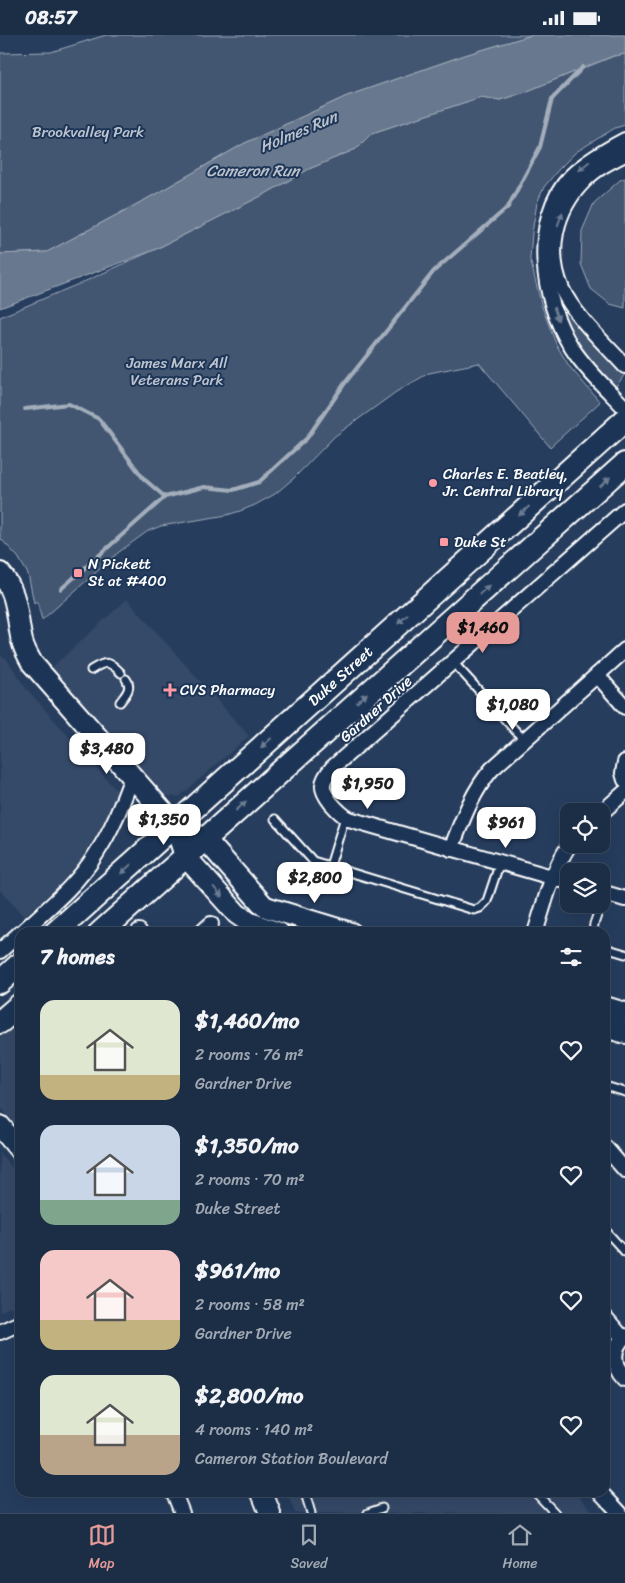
<!DOCTYPE html>
<meta charset="utf-8">
<style>
:root{--surface:#1c2e46;--page:#293a51;--text:#f1f3f6;--muted:#a0a8b3;--line:#3a4a5f;--accent:#e69b98}
body{margin:0;font-family:Sriracha,sans-serif;background:var(--page);color:var(--text);height:100vh;display:flex;flex-direction:column;font-size:19px;white-space:nowrap}
*{box-sizing:border-box;margin:0}
p{font-size:16px;color:var(--muted)}
.icon{flex:none;width:28px;height:28px;fill:none;stroke:currentColor;stroke-width:2;stroke-linecap:round;stroke-linejoin:round}
.map{position:relative;flex:1;overflow:hidden}
.details{position:absolute;left:15px;top:892px;width:595px;height:570px;display:flex;flex-direction:column;background:var(--surface);border-radius:15px;box-shadow:0 5px 20px #0002,0 0 0 1px var(--line)}
.details>*{flex:none}
.controls{position:absolute;left:560px;top:768px;display:grid;gap:10px}
.controls a{display:grid;place-items:center;width:50px;height:50px;border-radius:10px;background:var(--surface);box-shadow:0 5px 20px #0002,0 0 0 1px var(--line);font-size:25px}
.price{position:absolute;translate:-50% -42px;padding:0 11px;border-radius:10px;background:#fff;color:#222;font-size:16px;line-height:32px;filter:drop-shadow(0 1px 2px #0008)}
.price::after{content:'';position:absolute;left:50%;top:30px;width:15px;height:11px;margin-left:-8px;background:inherit;clip-path:polygon(0 0,100% 0,50% 100%)}
.price.active{background:var(--accent);color:#111}
ul{padding:0;list-style:none}
li{display:flex;align-items:center;gap:15px;height:125px;padding:0 25px}
li span{display:grid;place-items:center;flex:none;width:140px;height:100px;border-radius:15px;color:#555}
li>.icon{margin-inline-start:auto}
span .icon{width:60px;height:60px;fill:#fffc;stroke-width:1}
li b{font-size:21px}
h2{display:flex;justify-content:space-between;align-items:center;height:60px;padding:0 25px;font-size:21px}
.status{display:flex;justify-content:space-between;align-items:center;height:35px;padding:0 25px;background:var(--surface);direction:ltr}
.status svg{height:14px;fill:currentColor}
.tab-bar{display:flex;justify-content:space-around;align-items:center;height:70px;border-top:1px solid var(--line);background:var(--surface);font-size:14px;color:var(--muted)}
.tab-bar a{display:grid;justify-items:center;gap:2px}
.tab-bar .active{color:var(--accent)}
.map>svg:first-child{display:block}
</style>
<div class="status"><b>08:57</b><svg viewBox="0 0 49 12"><path d="M0 12V9h3v3zM5 12V6h3v6zM10 12V3h3v9zM15 12V0h3v12zM26 1h20v11H26zM47 4h2v5h-2z"/></svg></div>
<div class="map">
<svg width="625" height="1478" viewBox="0 0 625 1478">
<rect width="100%" height="100%" fill="#263d5e"/>
<filter id="ink" filterUnits="userSpaceOnUse"><feTurbulence type="fractalNoise" baseFrequency=".02" numOctaves="2"/><feDisplacementMap in="SourceGraphic" scale="10" xChannelSelector="R" yChannelSelector="G"/><feConvolveMatrix kernelMatrix="1 2 1 2 8 2 1 2 1" color-interpolation-filters="sRGB"/></filter>
<g filter="url(#ink)">
<g fill="#344a68">
<polygon points="127,564 249,701 179,762 166,761 50,634"/>
<polygon points="0,621 6,623 26,653 117,756 104,788 80,826 63,847 24,882 0,855"/>
<polygon points="20,981 20,1095 0,1071 0,999"/>
<polygon points="0,1118 20,1143 20,1267 0,1277"/>
<polygon points="287,1458 576,1458 594,1478 295,1478"/>
</g>
<g fill="#425672" stroke="#a0aab8">
<polygon points="106,0 532,0 465,20 347,61 245,108 154,160 47,217 0,219 0,18 51,17"/>
<polygon points="625,19 625,90 615,93 576,117 559,134 544,152 537,168 532,198 530,224 542,272 556,309 569,331 600,367 550,412 479,328 429,338 396,357 335,401 294,443 275,459 255,470 240,476 227,480 161,491 148,496 119,517 42,585 37,566 34,568 28,539 18,522 0,503 0,282 88,245 154,215 265,159 309,134 356,114 372,98 481,62 500,65 525,57 614,21"/>
<polygon points="625,143 625,273 610,269 591,254 581,229 582,196 594,168 620,145"/>
<polygon points="554,255 558,255 566,271 625,339 614,354 577,310 566,291"/>
</g>
<polygon fill="#67788e" stroke="#a4aebb" points="532,0 625,0 625,19 613,21 525,57 500,65 481,62 372,98 356,114 309,134 265,159 154,215 0,273 0,219 47,217 154,160 245,108 347,61 465,20"/>
<g fill="none" stroke-linecap="round" stroke-linejoin="round">
<g stroke="#a4aebb" stroke-width="4">
<polyline points="25,374 69,369 99,384 144,444 165,462"/>
<polyline points="61,554 165,462 204,452 233,455 259,447 307,403 345,348 434,236 508,172 540,112 552,64 583,32"/>
</g>
<g stroke="#fff" stroke-width="11">
<g id="lane">
<polyline points="453,627 524,705"/>
<path d="M91,635C105,626 109,625 121,638"/>
<path d="M120,667C125,660 133,653 126,644"/>
<polyline points="275,784 313,826 474,875 480,873 487,866 500,827"/>
<polyline points="330,831 345,782"/>
<polyline points="593,898 594,889 601,869"/>
<polyline points="605,913 625,919"/>
<polyline points="605,1051 625,1057"/>
<polyline points="605,1195 625,1217"/>
<polyline points="305,1458 311,1478"/>
<polyline points="536,1458 555,1478"/>
<polyline points="368,1478 382,1473"/>
</g>
</g>
<g stroke="#fff" stroke-width="18">
<g id="street">
<path d="M625,105C606,115 587,126 571,141C529,185 542,267 572,313C586,335 607,354 625,373"/>
<path d="M625,119C611,126 595,134 584,146C555,175 546,217 562,254C573,279 606,310 625,331"/>
<polyline points="597,640 625,672"/>
<polyline points="625,727 623,738 625,745"/>
<polyline points="601,778 625,757"/>
<path d="M451,814C462,786 472,757 492,734L625,615"/>
<path d="M569,847L349,784C342,780 337,775 331,768C320,754 320,747 332,733L625,475"/>
<polyline points="601,857 625,864"/>
<polyline points="139,896 140,898"/>
<path d="M21,898C48,873 77,850 96,819C112,795 122,769 132,742"/>
<polyline points="201,898 211,889"/>
<path d="M535,898C545,867 552,835 570,809"/>
<polyline points="0,916 20,898"/>
<polyline points="605,1112 625,1135"/>
<polyline points="605,1282 623,1303"/>
<polyline points="0,1297 20,1288"/>
<path d="M625,1301C611,1314 613,1331 625,1344"/>
<polyline points="174,1458 182,1478"/>
<polyline points="601,1458 620,1478"/>
</g>
</g>
<g stroke="#fff" stroke-width="24">
<g id="secondary">
<path d="M0,538C19,559 16,581 22,606C24,614 28,621 32,628L175,790L205,804L264,871L269,873L351,898"/>
<polyline points="175,790 185,821 237,879 250,888 279,898"/>
<polyline points="605,972 625,978"/>
<polyline points="605,992 625,998"/>
<polyline points="0,1091 20,1115"/>
<polyline points="262,1458 270,1478"/>
</g>
</g>
<g stroke="#fff" stroke-width="26">
<g id="primary">
<path id="s1" d="M55,898L625,385"/>
<polyline points="100,898 625,429"/>
<polyline points="0,947 20,929"/>
<polyline points="0,987 20,970"/>
</g>
</g>
<use href="#lane" stroke="#1d3557" stroke-width="7"/>
<use href="#street" stroke="#1d3557" stroke-width="14"/>
<use href="#secondary" stroke="#1d3557" stroke-width="20"/>
<use href="#primary" stroke="#1d3557" stroke-width="22"/>
</g>
<defs><path id="oneway-solid" d="M-6-.8H1V-3.2L6.5 0L1 3.2V.8H-6Z" transform="scale(1.25)"/></defs>
<g fill="#6c7c92">
<use href="#oneway-solid" transform="translate(584 131) rotate(140)"/>
<use href="#oneway-solid" transform="translate(560 184) rotate(-70)"/>
<use href="#oneway-solid" transform="translate(556 279) rotate(71)"/>
<use href="#oneway-solid" transform="translate(605 447) rotate(-42)"/>
<use href="#oneway-solid" transform="translate(524 476) rotate(138)"/>
<use href="#oneway-solid" transform="translate(484 555) rotate(-42)"/>
<use href="#oneway-solid" transform="translate(403 584) rotate(138)"/>
<use href="#oneway-solid" transform="translate(362 663) rotate(-42)"/>
<use href="#oneway-solid" transform="translate(266 708) rotate(138)"/>
<use href="#oneway-solid" transform="translate(241 771) rotate(-42)"/>
<use href="#oneway-solid" transform="translate(126 834) rotate(138)"/>
<use href="#oneway-solid" transform="translate(218 857) rotate(49)"/>
</g>
</g>
<g fill="#ff9aa2" stroke="#1d3557" stroke-width="2">
<circle cx="433" cy="448" r="5"/>
<rect x="439" y="502" width="10" height="10" rx="2.5"/>
<rect x="73" y="533" width="10" height="10" rx="2.5"/>
<path d="M167.5 647.5h5v5h5v5h-5v5h-5v-5h-5v-5h5z"/>
</g>
<g text-anchor="middle" stroke-width="4" stroke-linejoin="round" paint-order="stroke">
<g font-size="15" fill="#bdc4ce" stroke="#1d3557">
<text x="88" y="102">Brookvalley Park</text>
<text x="177" y="333">James Marx All<tspan x="177" dy="17">Veterans Park</tspan></text>
</g>
<g font-size="15" fill="#fff" stroke="#1d3557" text-anchor="start">
<text x="443" y="444">Charles E. Beatley,<tspan x="443" dy="17">Jr. Central Library</tspan></text>
<text x="454" y="512">Duke St</text>
<text x="88" y="534">N Pickett<tspan x="88" dy="17">St at #400</tspan></text>
<text x="180" y="660">CVS Pharmacy</text>
</g>
<g font-size="15" fill="#fff" stroke="#1d3557">
<text dy="5" stroke="none"><textPath href="#s1" startOffset="384">Duke Street</textPath></text>
<text transform="translate(376 674) rotate(-42)" y="5">Gardner Drive</text>
</g>
<g font-size="16" font-style="italic" fill="#bbc2cc" stroke="#1d3557">
<text transform="translate(298 96) rotate(-23)" y="6">Holmes Run</text>
<text x="253" y="141">Cameron Run</text>
</g>
</g>
</svg>
<div class="controls">
<a><svg class="icon" aria-label="locate" viewBox="0 0 24 24"><circle cx="12" cy="12" r="6"/><path d="M12 2v4M12 18v4M2 12h4M18 12h4"/></svg></a>
<a><svg class="icon" aria-label="layers" viewBox="0 0 24 24"><path d="M12 4l9 5-9 5-9-5zM3 14l9 5 9-5"/></svg></a>
</div>
<b class="price active" style="left:483px;top:619px">$1,460</b>
<b class="price" style="left:513px;top:696px">$1,080</b>
<b class="price" style="left:107px;top:740px">$3,480</b>
<b class="price" style="left:368px;top:775px">$1,950</b>
<b class="price" style="left:164px;top:811px">$1,350</b>
<b class="price" style="left:506px;top:814px">$961</b>
<b class="price" style="left:315px;top:869px">$2,800</b>
<section class="details">
<h2>7 homes<svg class="icon" aria-label="filters" viewBox="0 0 24 24"><path d="M4 7h16M4 17h16"/><circle cx="9" cy="7" r="2"/><circle cx="15" cy="17" r="2"/></svg></h2>
<ul>
<li><span style="background:linear-gradient(#dfe7d0 75%,#c2b280 0)"><svg class="icon" aria-label="home" viewBox="0 0 24 24"><path d="M3 11l9-7 9 7M6 9v11h12V9"/></svg></span><div><b>$1,460/mo</b><p>2 rooms · 76 m²</p><p>Gardner Drive</p></div><svg class="icon" aria-label="heart" viewBox="0 0 24 24"><path d="M12 20l-8-8c-3-5 5-10 8-4 3-6 11-1 8 4z"/></svg></li>
<li><span style="background:linear-gradient(#c9d6e8 75%,#7fa58c 0)"><svg class="icon" aria-label="home" viewBox="0 0 24 24"><path d="M3 11l9-7 9 7M6 9v11h12V9"/></svg></span><div><b>$1,350/mo</b><p>2 rooms · 70 m²</p><p>Duke Street</p></div><svg class="icon" aria-label="heart" viewBox="0 0 24 24"><path d="M12 20l-8-8c-3-5 5-10 8-4 3-6 11-1 8 4z"/></svg></li>
<li><span style="background:linear-gradient(#f6c9c9 70%,#c2b280 0)"><svg class="icon" aria-label="home" viewBox="0 0 24 24"><path d="M3 11l9-7 9 7M6 9v11h12V9"/></svg></span><div><b>$961/mo</b><p>2 rooms · 58 m²</p><p>Gardner Drive</p></div><svg class="icon" aria-label="heart" viewBox="0 0 24 24"><path d="M12 20l-8-8c-3-5 5-10 8-4 3-6 11-1 8 4z"/></svg></li>
<li><span style="background:linear-gradient(#dfe7d0 60%,#b9a48a 0)"><svg class="icon" aria-label="home" viewBox="0 0 24 24"><path d="M3 11l9-7 9 7M6 9v11h12V9"/></svg></span><div><b>$2,800/mo</b><p>4 rooms · 140 m²</p><p>Cameron Station Boulevard</p></div><svg class="icon" aria-label="heart" viewBox="0 0 24 24"><path d="M12 20l-8-8c-3-5 5-10 8-4 3-6 11-1 8 4z"/></svg></li>
</ul>
</section>
</div>
<nav class="tab-bar">
<a class="active"><svg class="icon" aria-label="map" viewBox="0 0 24 24"><path d="M3 6l6-2 6 2 6-2v14l-6 2-6-2-6 2zM9 4v14M15 6v14"/></svg>Map</a>
<a><svg class="icon" aria-label="saved" viewBox="0 0 24 24"><path d="M7 4h10v16l-5-4-5 4z"/></svg>Saved</a>
<a><svg class="icon" aria-label="home" viewBox="0 0 24 24"><path d="M3 11l9-7 9 7M6 9v11h12V9"/></svg>Home</a>
</nav>
